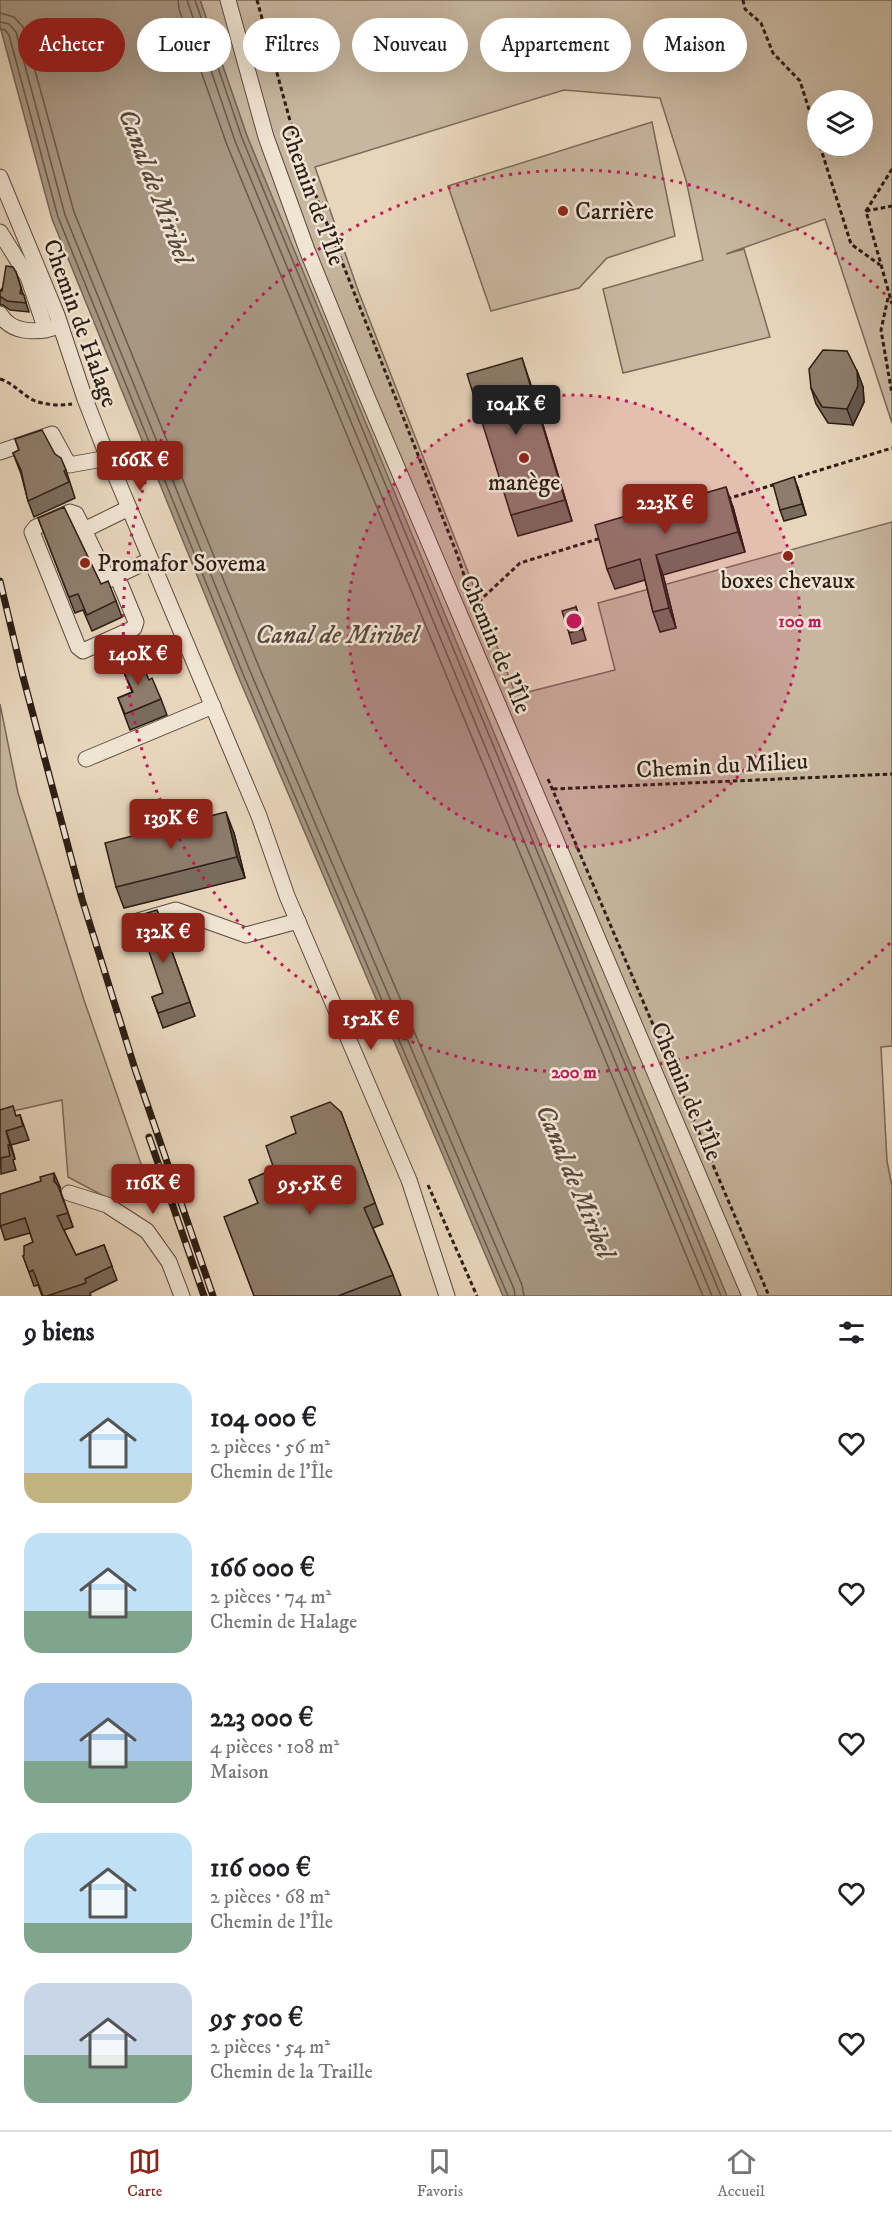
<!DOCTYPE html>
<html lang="fr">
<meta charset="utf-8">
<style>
:root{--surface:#fff;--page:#f2f2f2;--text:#202124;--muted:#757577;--line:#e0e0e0;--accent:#8f2418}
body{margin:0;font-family:"IM FELL DW Pica",serif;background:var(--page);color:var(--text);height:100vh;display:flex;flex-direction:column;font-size:22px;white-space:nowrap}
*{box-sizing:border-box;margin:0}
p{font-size:20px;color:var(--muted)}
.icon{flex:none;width:33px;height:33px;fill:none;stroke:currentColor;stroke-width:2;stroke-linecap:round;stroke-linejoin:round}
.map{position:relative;height:1296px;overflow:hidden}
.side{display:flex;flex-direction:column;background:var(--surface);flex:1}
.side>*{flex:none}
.banner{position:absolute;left:18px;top:18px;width:856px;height:54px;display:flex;gap:12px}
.fabs{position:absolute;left:807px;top:90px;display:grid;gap:12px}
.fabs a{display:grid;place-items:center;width:66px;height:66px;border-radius:50%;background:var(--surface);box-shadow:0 6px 24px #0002;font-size:30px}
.price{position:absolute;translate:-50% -51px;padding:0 14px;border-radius:6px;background:var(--accent);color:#fff;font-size:20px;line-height:39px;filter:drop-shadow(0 2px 3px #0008)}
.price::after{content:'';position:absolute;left:50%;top:36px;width:18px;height:14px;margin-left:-9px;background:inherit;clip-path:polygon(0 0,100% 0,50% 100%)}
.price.active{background:#222;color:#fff}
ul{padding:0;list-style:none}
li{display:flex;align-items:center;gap:18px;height:150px;padding:0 24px}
li span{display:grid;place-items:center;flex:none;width:168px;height:120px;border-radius:18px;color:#555}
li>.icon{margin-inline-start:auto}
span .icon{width:72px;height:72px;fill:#fffc;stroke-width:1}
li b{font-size:26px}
h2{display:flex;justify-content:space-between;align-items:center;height:72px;padding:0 24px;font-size:26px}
.chip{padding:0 21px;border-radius:27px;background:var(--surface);box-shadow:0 6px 24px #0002;font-size:21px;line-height:54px}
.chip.active{background:var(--accent);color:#fff}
.dock{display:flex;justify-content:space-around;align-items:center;height:84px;border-top:2px solid var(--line);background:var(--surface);font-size:16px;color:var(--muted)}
.dock a{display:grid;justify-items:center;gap:3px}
.dock .active{color:var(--accent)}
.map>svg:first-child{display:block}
</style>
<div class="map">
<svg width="892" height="1296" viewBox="0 0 892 1296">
<rect width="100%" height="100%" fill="#e8d6bc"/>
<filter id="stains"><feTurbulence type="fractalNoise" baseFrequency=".00333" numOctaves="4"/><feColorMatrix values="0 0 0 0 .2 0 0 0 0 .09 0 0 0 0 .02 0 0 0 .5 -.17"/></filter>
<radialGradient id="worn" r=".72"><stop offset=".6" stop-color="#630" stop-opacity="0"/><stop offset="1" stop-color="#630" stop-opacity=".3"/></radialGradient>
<g fill="#c8b7a0" stroke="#7a6a5a" stroke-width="1.5" fill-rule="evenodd">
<path d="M200,0H892V423L825,219L726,254L744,249L770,337L623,373L603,289L703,260L686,180L660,98L564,90L315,167L359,293L516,695L615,670L598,603L892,522V1046L881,1047L887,1161L892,1186V1296H718L247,136ZM818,100H862V146H818Z"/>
<polygon points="652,122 675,236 607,258 579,288 491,311 448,186"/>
<polygon points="0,704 18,793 84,1000 148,1184 113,1201 68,1177 62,1100 0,1114"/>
</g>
<polygon fill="#a89783" stroke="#766657" stroke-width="1.5" points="0,0 200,0 247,136 727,1296 503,1296 238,676 52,219 0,26"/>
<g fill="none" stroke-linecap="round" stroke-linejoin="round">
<g stroke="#6a5a4c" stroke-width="1.5">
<polyline points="178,0 179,9 227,145 703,1296"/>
<polyline points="187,0 235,141 712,1296"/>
<polyline points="195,0 242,138 721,1296"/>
<polyline points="0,13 14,17 23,27 74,212 259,667 522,1285 524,1296"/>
<polyline points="0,22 9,24 16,32 65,215 250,671 514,1289 515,1296"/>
<polyline points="0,29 5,30 9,35 58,217 243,674 508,1296"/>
</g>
<g stroke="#5b4b3f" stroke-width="17">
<g id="minor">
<polyline points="228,0 266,137 307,250 365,392 750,1296"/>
<polyline points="0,177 57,315 85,399 108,458 259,816 287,896 409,1180 447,1296"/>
<polyline points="0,232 28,277 46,330"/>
<path d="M0,314C11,333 35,333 53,328"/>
<polyline points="0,452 52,434 69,465 108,458"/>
<polyline points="129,508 84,530 108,580 150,560"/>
<polyline points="84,530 76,514 70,512 36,527 32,532 78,647 83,651 134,628 136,622 117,576"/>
<polyline points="86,759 213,706"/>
<polyline points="131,923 176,910 246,935 298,921"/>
<polyline points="69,1193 107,1205 147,1231 169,1262 182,1296"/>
</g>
</g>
<g stroke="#2c1d15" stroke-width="3" stroke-dasharray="4.5 3" stroke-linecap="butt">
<polyline points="257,0 298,150 457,554 475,608"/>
<polyline points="743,0 745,9 761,23 773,53 800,81 818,138"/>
<polyline points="820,146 851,244 880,265"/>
<polyline points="892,169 866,211 892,304"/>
<polyline points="866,211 892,206"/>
<polyline points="888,298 881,330 892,394"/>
<path d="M0,379C15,384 21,394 33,400C44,405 61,406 72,404"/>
<polyline points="791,479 892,448"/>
<polyline points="727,499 776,484"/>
<polyline points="473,607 520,563 601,538"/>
<polyline points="548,779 769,1296"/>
<polyline points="553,789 892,774"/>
<polyline points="428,1185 477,1296"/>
</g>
<use href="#minor" stroke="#f0e4d3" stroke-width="15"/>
<g stroke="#2c1d15" stroke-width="7">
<g id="rail">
<polyline points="0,581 22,673 82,899 135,1069 213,1296"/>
<polyline points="149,1137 204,1296"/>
</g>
</g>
<use href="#rail" stroke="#f0e4d3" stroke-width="4.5" stroke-dasharray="14" stroke-linecap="butt"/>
</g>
<g fill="#7a6c5d" stroke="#2c1d15" stroke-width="1.5">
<polygon points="16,272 29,312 10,310 3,305 0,305 0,291"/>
<polygon points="857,371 863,387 864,402 853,425 828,423 816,404 811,388"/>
<polygon points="529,379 572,521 518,536 511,515"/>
<polygon points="15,439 55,454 66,470 75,498 34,517 28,501 21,474 13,453 19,450"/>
<polygon points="798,488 806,515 784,521 780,510"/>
<polygon points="733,507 745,552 663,575 676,628 660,632 653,612 645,580 615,589 607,569"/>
<polygon points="38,518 116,601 122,617 92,631 83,610 75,613"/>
<polygon points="576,607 586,640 572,644 569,633"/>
<polygon points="120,663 149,680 161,699 167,715 130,730 118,698 132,692"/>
<polygon points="234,833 245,878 124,908 116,887"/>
<polygon points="157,910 195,1016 163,1028 152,997 163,993"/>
<polygon points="0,1110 16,1116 20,1115 29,1140 11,1145 15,1159 13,1160 16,1170 1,1174"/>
<polygon points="341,1112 383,1224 373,1228 393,1275 401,1296 254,1296 258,1203 249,1180 274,1169 296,1133"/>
<polygon points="60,1187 60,1190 73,1227 64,1230 76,1255 104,1245 117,1280 90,1293 91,1296 42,1296 38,1285 34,1286 23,1256 24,1255 33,1242 30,1233 5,1240 0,1225"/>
</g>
<g fill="#63584c" stroke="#2c1d15" stroke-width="1.5">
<polygon points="522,358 529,379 572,521 565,500"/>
<polygon points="857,371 863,387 864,402 853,425 847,409"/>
<polygon points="794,477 798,488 806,515 802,504"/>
<polygon points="726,487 733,507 745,552 738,532"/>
<polygon points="656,555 663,575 676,628 669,608"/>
<polygon points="226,812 234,833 245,878 237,857"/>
<polygon points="6,1131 11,1145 15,1159 10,1145"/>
<polygon points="54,1173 60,1187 60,1190 73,1227 60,1190 54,1181"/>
</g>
<g fill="#8e7d6c" stroke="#2c1d15" stroke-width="1.5">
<polygon points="6,266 13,267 16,272 21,288 20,293 24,295 26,303 7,301 0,296 0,291 2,291"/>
<polygon points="823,350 847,351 857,371 858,386 847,409 822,407 811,388 809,369"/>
<polygon points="522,358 565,500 511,515 467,374"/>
<polygon points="42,430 55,454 61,458 66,470 64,471 69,482 28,501 21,470 13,453 19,450 15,439"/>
<polygon points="794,477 802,504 780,510 773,484"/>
<polygon points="726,487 738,532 656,555 669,608 653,612 640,559 607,569 595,525"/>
<polygon points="64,507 101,584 108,581 116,601 87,615 78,594 69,597 38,518"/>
<polygon points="576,607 583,629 569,633 562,611"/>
<polygon points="138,655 149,680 152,678 161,699 125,714 118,698 133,692 120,663"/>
<polygon points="226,812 237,857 116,887 105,843"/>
<polygon points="157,910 190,1002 158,1013 152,997 163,993 137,916"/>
<polygon points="330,1102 341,1112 375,1203 364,1208 393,1275 338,1296 254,1296 224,1217 258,1203 249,1180 274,1169 266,1146 296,1133 291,1117"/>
<polygon points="13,1106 16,1116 20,1115 23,1126 6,1131 10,1145 8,1145 10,1156 0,1158 0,1110"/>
<polygon points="54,1173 54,1181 58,1186 68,1213 57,1216 76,1255 104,1245 112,1266 85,1279 86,1283 47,1296 43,1296 33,1270 29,1272 23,1256 24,1255 24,1246 33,1242 25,1218 0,1226 0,1194 41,1181 40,1177"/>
</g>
<circle cx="574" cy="621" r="226" fill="#c2185b" fill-opacity=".12"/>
<g fill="none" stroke="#c2185b" stroke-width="3" stroke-dasharray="3 6">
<circle cx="574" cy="621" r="226"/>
<path d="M890 943A451 451 0 1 1 890 299"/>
</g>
<g fill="#8f2418" stroke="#f0e4d3" stroke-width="2">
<circle cx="563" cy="211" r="6"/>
<circle cx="524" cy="458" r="6"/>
<circle cx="788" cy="556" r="6"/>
<circle cx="85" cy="563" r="6"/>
</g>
<g text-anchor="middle" stroke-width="5" stroke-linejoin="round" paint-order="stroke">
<g font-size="24" fill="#2c1d15" stroke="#f0e4d3">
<text transform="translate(313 195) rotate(70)" y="8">Chemin de l'Île</text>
<text transform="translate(81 323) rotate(70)" y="8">Chemin de Halage</text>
<text transform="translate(496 644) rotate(67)" y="8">Chemin de l'Île</text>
<text transform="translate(722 765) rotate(-3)" y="8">Chemin du Milieu</text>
<text transform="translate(687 1091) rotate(67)" y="8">Chemin de l'Île</text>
</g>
<g font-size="24" fill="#2c1d15" stroke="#f0e4d3" text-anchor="start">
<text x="575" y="219">Carrière</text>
<text x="524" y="490" text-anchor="middle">manège</text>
<text x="97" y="571">Promafor Sovema</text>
<text x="788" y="588" text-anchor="middle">boxes chevaux</text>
</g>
<g font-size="26" font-style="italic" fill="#57483c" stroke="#f0e4d3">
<text transform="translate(156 186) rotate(69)" y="9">Canal de Miribel</text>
<text x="337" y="643">Canal de Miribel</text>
<text transform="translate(576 1181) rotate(67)" y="9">Canal de Miribel</text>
</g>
</g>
<circle cx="574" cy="621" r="9" fill="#c2185b" stroke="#f0e4d3" stroke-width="3"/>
<g font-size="18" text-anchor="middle" font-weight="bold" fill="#c2185b" stroke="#f0e4d3" stroke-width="5" stroke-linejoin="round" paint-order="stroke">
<text x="800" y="627">100 m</text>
<text x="574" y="1078">200 m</text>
</g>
<rect width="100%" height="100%" filter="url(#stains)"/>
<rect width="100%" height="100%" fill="url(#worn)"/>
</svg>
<div class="fabs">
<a><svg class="icon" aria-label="layers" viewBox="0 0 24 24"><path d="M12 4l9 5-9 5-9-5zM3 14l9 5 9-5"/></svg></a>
</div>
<b class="price active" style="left:516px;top:436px">104K €</b>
<b class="price" style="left:140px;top:492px">166K €</b>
<b class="price" style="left:665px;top:535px">223K €</b>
<b class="price" style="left:138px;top:686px">140K €</b>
<b class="price" style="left:171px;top:850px">139K €</b>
<b class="price" style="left:163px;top:964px">132K €</b>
<b class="price" style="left:371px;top:1051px">152K €</b>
<b class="price" style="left:153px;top:1215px">116K €</b>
<b class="price" style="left:310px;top:1216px">95.5K €</b>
<div class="banner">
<a class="chip active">Acheter</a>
<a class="chip">Louer</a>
<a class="chip">Filtres</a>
<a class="chip">Nouveau</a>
<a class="chip">Appartement</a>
<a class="chip">Maison</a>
</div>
</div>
<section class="side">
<h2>9 biens<svg class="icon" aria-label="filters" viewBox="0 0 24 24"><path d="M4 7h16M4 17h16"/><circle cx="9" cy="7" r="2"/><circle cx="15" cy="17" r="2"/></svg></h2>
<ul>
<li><span style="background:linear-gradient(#bfe0f5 75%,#c2b280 0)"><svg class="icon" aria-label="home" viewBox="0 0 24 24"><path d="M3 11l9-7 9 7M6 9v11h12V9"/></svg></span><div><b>104 000 €</b><p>2 pièces · 56 m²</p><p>Chemin de l'Île</p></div><svg class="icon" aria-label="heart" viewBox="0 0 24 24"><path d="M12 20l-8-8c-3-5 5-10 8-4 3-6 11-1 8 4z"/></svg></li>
<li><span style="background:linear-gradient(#bfe0f5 65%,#7fa58c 0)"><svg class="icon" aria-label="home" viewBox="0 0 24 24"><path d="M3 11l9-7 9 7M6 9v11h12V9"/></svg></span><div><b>166 000 €</b><p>2 pièces · 74 m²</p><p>Chemin de Halage</p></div><svg class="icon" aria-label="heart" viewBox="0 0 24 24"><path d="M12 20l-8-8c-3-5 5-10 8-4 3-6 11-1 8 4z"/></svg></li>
<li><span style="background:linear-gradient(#a9c7e8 65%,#7fa58c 0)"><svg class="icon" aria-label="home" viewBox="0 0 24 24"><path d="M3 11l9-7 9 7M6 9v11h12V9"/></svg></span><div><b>223 000 €</b><p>4 pièces · 108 m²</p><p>Maison</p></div><svg class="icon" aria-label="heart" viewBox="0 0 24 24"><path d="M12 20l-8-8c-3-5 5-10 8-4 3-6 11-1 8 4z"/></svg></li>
<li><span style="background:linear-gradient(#bfe0f5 75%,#7fa58c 0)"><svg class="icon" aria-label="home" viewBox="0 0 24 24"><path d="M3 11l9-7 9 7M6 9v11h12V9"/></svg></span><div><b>116 000 €</b><p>2 pièces · 68 m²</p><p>Chemin de l'Île</p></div><svg class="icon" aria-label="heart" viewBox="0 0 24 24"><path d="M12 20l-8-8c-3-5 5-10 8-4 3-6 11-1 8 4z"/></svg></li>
<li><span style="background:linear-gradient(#c9d6e8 60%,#7fa58c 0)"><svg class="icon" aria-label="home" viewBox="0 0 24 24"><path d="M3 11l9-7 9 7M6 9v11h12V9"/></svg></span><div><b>95 500 €</b><p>2 pièces · 54 m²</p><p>Chemin de la Traille</p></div><svg class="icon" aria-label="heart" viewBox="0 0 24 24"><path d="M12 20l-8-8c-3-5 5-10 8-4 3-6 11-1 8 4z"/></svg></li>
</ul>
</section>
<nav class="dock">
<a class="active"><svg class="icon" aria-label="map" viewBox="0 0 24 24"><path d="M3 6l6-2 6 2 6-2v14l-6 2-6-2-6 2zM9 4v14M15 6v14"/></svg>Carte</a>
<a><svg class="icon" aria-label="saved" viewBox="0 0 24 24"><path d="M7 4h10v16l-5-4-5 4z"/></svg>Favoris</a>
<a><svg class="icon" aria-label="home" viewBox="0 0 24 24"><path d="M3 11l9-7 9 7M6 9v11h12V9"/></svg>Accueil</a>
</nav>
